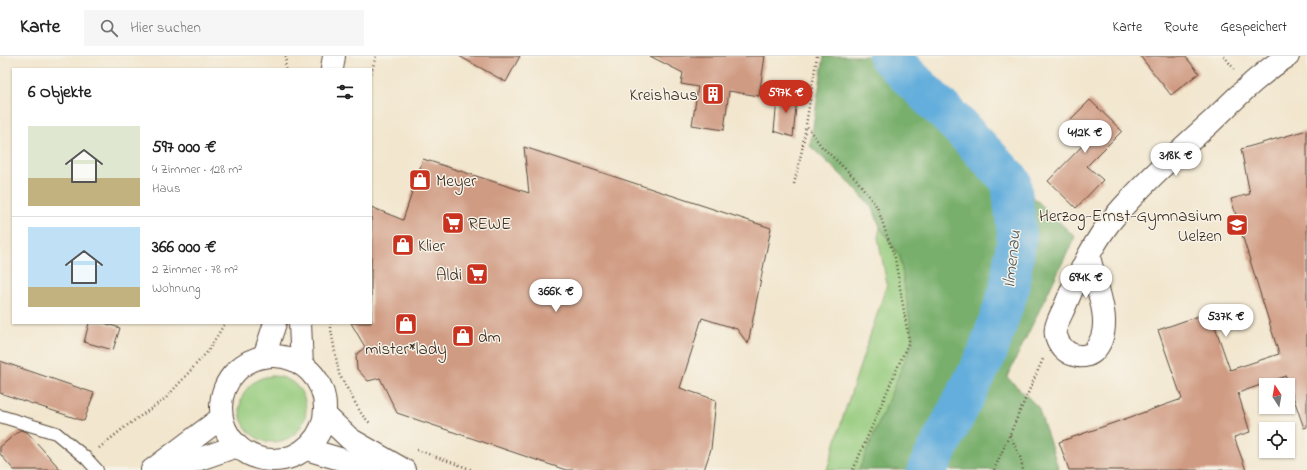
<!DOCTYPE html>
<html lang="de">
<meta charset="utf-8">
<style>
:root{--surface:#fff;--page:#f6f6f6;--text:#222;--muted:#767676;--line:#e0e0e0;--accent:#c8321e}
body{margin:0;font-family:"Indie Flower",sans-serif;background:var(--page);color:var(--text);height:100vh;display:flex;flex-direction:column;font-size:15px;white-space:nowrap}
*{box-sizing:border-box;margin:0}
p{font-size:13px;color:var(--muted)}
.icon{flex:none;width:22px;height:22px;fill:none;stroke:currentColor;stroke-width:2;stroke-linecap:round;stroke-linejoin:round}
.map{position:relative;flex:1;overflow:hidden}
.side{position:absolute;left:12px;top:12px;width:360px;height:256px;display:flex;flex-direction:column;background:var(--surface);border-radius:0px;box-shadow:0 1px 3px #0004}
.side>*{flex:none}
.needle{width:26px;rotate:349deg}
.fabs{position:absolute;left:1259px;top:322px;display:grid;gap:8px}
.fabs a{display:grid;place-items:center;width:36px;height:36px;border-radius:0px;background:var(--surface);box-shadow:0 1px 3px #0004;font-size:20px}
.price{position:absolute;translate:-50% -34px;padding:0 9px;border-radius:14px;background:#fff;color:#222;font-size:13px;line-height:26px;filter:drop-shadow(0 1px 2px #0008)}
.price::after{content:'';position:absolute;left:50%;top:24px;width:12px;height:9px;margin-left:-6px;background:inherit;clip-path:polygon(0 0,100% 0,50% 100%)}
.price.on{background:var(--accent);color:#fff}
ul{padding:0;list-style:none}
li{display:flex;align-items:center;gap:12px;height:100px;padding:0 16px}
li+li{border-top:1px solid var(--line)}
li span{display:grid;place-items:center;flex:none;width:112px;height:80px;border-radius:0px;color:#555}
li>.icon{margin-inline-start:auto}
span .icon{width:48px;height:48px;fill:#fffc;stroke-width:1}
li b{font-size:17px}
h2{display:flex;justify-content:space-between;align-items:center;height:48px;padding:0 16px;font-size:17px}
header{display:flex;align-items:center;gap:24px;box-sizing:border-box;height:56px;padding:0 20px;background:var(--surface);border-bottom:1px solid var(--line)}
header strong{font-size:19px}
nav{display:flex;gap:22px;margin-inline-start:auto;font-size:14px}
.search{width:280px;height:36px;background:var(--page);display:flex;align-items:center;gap:10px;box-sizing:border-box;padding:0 14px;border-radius:0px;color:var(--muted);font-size:15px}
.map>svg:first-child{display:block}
</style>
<header>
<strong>Karte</strong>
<div class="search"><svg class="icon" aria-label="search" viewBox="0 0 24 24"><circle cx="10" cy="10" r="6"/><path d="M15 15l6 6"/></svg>Hier suchen</div>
<nav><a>Karte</a><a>Route</a><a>Gespeichert</a></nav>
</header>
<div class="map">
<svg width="1307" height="414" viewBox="0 0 1307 414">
<rect width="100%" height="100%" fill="#f7f3e8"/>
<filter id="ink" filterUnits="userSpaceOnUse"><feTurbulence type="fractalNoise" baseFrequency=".025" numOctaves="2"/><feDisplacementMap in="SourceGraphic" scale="8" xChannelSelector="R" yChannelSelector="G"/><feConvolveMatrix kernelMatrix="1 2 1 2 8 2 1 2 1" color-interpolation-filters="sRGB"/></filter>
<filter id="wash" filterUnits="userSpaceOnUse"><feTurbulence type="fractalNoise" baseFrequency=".012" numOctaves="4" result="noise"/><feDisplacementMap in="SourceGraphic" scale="16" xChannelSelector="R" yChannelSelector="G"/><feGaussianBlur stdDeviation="0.9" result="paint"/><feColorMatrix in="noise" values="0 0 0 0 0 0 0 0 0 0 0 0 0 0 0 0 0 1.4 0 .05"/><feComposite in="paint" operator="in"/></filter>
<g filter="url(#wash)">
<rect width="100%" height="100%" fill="#f2e6ce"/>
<g fill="#95cb7d" stroke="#687a4e">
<polygon points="880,171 900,201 913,285 859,414 827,414 842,364 887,228 878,182"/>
<circle cx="273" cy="353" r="33"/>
</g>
<polygon fill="#78af6c" stroke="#5a6c45" points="824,0 888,0 959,70 1075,181 1007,321 1038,351 1059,414 859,414 913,285 900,201 880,171 873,153 852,129 810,90"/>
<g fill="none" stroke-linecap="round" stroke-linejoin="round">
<polyline stroke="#63aedc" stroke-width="40" points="888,0 959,70 1011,125 1017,179 1009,234 987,298 927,414"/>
</g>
<g id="blocks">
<g fill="#d09b83">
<polygon points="459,0 520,0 506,26"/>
<polygon points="650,0 765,0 759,40 729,35 724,74 692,69 698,31 681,28 683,17"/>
<polygon points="1140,0 1185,0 1199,17 1171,39"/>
<polygon points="778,34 797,40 793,81 774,75"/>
<polygon points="1090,44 1122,75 1087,110 1103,124 1076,152 1048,125 1086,86 1067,67"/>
<polygon points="1307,74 1307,371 1304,372 1286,320 1238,337 1250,376 1234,381 1246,414 1069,414 1059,386 1182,343 1158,274 1210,256 1230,314 1279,298 1231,143 1250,138 1241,93"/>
<polygon points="524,91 771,172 748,288 737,273 702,262 680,332 716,344 711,393 704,414 566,414 397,357 380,322 368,325 357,313 356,299 365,291 351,267 371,267 371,151 403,164 423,103 529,137"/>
<polygon points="89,267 104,267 120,272 113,294 84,286"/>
<polygon points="0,305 94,337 84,365 0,337"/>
<polygon points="20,374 27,376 61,414 14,414 0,398 0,391"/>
</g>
</g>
</g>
<g filter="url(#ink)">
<use href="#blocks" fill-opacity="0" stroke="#564638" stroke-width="1"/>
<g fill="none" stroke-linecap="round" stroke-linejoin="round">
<g stroke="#564638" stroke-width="14">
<polyline id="lane" points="0,360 56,377 86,402 97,414"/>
</g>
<g stroke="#564638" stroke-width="24">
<g id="street">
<polyline points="332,13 334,0"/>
<path d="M1089,200C1094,227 1117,271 1094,295C1091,299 1083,301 1078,300C1075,299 1072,299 1069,297C1061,293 1054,281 1056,272C1057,265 1062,257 1065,250C1076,223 1090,193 1107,170C1112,163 1118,157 1123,151C1150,121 1180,94 1210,67C1234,44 1259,18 1288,0"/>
<polyline points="300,267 302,309"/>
<polyline points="264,301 275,267"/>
</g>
</g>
<g stroke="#564638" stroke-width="24">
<g id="primary">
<circle cx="273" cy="352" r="52"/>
<polyline points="325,359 350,383 404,414"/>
<polyline points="306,393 340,403 371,414"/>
<polyline points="152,414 221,362"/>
<polyline points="168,414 237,390"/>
</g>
</g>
<g stroke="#564638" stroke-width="2.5" stroke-dasharray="1 3" stroke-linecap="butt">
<polyline points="817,0 806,69 822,91 856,123 877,151 895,202 909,285 853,414"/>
<polyline points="1224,0 1234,13"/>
<polyline points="285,13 286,0"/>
<polyline points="371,17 376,0"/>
<polyline points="794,128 802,94 806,70"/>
<polyline points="331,267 331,274 339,318 362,359 371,368"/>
<polyline points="1010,379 1020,401 1023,414"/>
<polyline points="99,392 125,371 166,342 208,295 225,267"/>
<polyline points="417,394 473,414"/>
<polyline points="994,414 1043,303"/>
</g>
<use href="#lane" stroke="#fff" stroke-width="12"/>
<use href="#street" stroke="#fff" stroke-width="22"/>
<use href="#primary" stroke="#fff" stroke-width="22"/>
</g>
</g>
<defs>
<g id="building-square" transform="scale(1.15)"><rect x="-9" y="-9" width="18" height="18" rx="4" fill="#c8321e" stroke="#f7f3e8"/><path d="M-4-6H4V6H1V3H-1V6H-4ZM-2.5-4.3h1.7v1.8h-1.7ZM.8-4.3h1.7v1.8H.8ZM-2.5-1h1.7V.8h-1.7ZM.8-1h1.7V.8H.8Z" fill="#fff"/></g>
<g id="shop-square" transform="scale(1.15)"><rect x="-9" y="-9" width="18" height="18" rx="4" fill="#c8321e" stroke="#f7f3e8"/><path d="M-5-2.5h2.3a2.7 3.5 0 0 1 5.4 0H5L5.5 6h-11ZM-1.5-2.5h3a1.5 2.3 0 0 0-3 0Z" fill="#fff"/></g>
<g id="supermarket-square" transform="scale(1.15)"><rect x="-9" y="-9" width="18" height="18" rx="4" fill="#c8321e" stroke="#f7f3e8"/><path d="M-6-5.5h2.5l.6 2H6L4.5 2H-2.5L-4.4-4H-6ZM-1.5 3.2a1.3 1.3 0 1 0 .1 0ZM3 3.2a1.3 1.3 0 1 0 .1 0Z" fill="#fff"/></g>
<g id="school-square" transform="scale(1.15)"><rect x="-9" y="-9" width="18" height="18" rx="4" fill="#c8321e" stroke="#f7f3e8"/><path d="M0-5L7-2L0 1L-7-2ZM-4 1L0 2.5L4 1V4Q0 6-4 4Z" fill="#fff"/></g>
</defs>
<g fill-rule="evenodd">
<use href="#building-square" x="713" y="38"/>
<use href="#shop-square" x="420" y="124"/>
<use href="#supermarket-square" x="453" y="167"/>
<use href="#school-square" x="1237" y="169"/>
<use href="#shop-square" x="403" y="189"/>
<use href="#supermarket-square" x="477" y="218"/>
<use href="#shop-square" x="406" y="268"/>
<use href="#shop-square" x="463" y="280"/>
</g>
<g text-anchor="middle" stroke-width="3" stroke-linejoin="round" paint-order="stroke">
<g font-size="17" fill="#3b2a1e" stroke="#f7f3e8" text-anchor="start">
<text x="698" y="44" text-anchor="end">Kreishaus</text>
<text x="436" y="130">Meyer</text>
<text x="1222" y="165" text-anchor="end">Herzog-Ernst-Gymnasium<tspan x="1222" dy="20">Uelzen</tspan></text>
<text x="468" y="173">REWE</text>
<text x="418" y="195">Klier</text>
<text x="462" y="224" text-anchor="end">Aldi</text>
<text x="478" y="286">dm</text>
<text x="406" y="298" text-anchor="middle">mister*lady</text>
</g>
<g font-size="18" font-style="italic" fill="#495860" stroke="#f7f3e8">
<text transform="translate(1011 203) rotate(-84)" y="6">Ilmenau</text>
</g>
</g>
</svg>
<div class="fabs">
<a><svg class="needle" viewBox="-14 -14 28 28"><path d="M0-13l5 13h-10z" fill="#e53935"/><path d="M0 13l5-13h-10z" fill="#767676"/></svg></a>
<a><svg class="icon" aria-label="locate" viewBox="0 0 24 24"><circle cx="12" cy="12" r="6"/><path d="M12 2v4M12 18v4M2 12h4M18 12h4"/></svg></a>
</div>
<b class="price on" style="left:786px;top:58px">597K €</b>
<b class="price" style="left:1085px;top:98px">412K €</b>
<b class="price" style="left:1176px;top:121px">318K €</b>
<b class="price" style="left:1086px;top:243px">694K €</b>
<b class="price" style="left:556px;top:257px">366K €</b>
<b class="price" style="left:1226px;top:282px">537K €</b>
<section class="side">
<h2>6 Objekte<svg class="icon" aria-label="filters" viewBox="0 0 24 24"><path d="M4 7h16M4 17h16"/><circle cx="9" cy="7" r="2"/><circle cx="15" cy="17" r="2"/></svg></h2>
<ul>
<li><span style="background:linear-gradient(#dfe7d0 65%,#c2b280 0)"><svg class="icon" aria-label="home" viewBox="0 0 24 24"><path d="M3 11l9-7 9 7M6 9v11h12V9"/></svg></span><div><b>597 000 €</b><p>4 Zimmer · 128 m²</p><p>Haus</p></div></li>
<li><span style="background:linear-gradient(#bfe0f5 75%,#c2b280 0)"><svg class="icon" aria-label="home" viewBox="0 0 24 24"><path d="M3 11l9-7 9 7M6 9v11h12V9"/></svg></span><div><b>366 000 €</b><p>2 Zimmer · 78 m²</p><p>Wohnung</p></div></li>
</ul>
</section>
</div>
